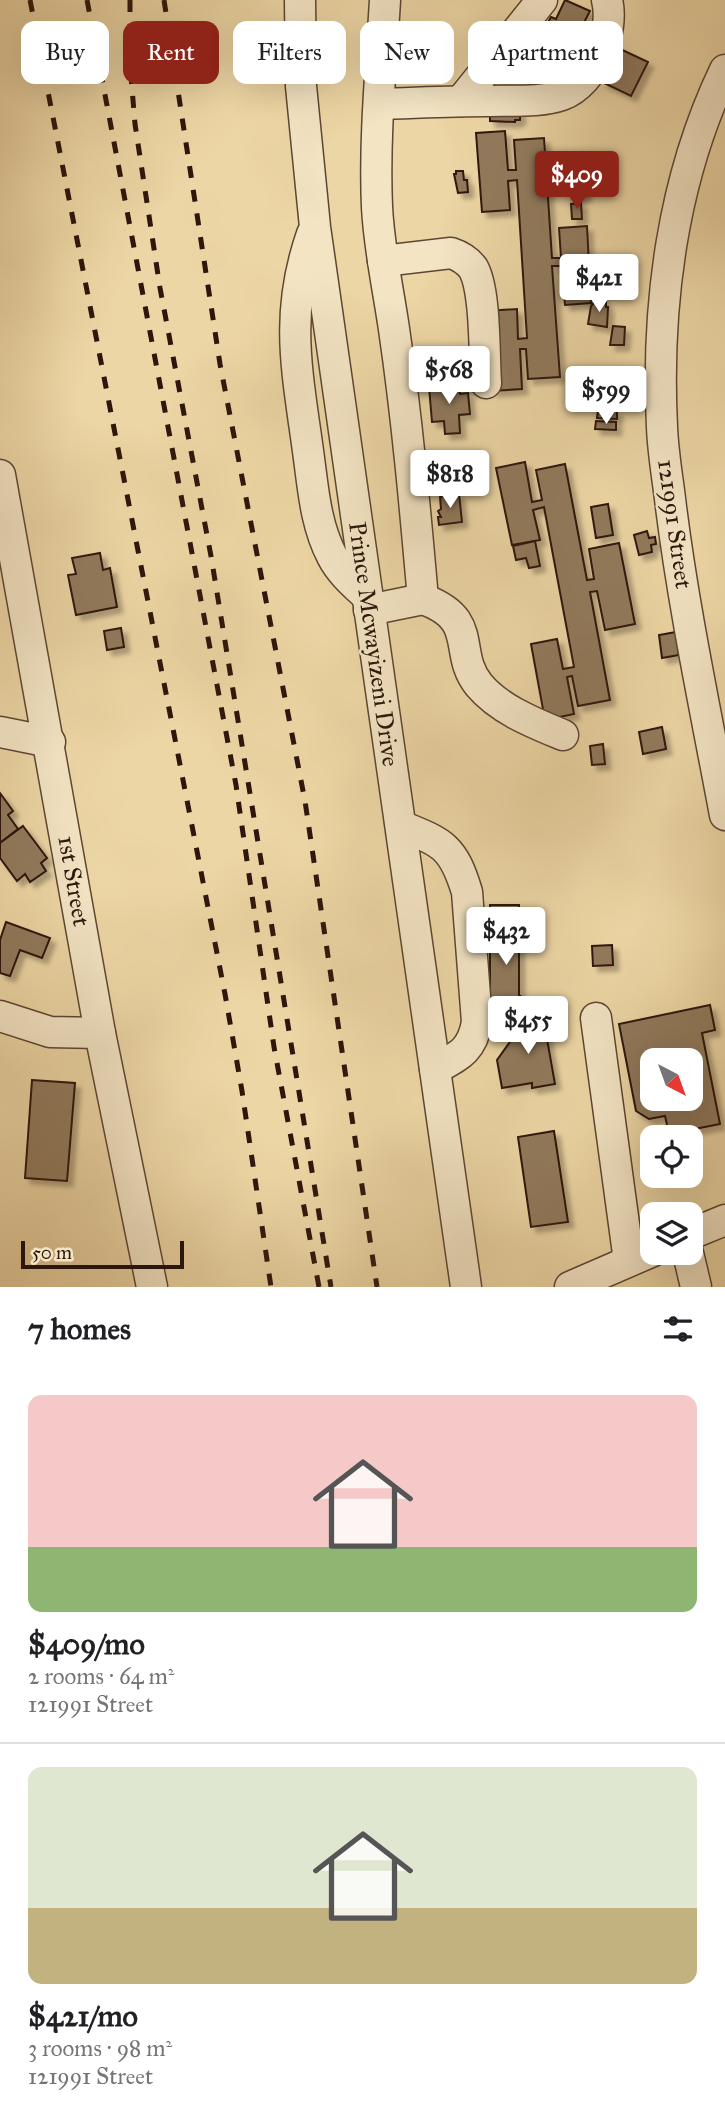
<!DOCTYPE html>
<meta charset="utf-8">
<style>
:root{--surface:#fff;--page:#f6f6f6;--text:#202124;--muted:#757577;--line:#e0e0e0;--accent:#8f2418}
body{margin:0;font-family:"IM FELL Great Primer",serif;background:var(--page);color:var(--text);height:100vh;display:flex;flex-direction:column;font-size:26px;white-space:nowrap}
*{box-sizing:border-box;margin:0}
p{font-size:23px;color:var(--muted)}
.icon{flex:none;width:38px;height:38px;fill:none;stroke:currentColor;stroke-width:2;stroke-linecap:round;stroke-linejoin:round}
.map{position:relative;height:1287px;overflow:hidden}
.panel{display:flex;flex-direction:column;background:var(--surface);flex:1}
.panel>*{flex:none}
.banner{position:absolute;left:21px;top:21px;width:684px;height:63px;display:flex;gap:14px}
.needle{width:46px;rotate:139deg}
.buttons{position:absolute;left:640px;top:1048px;display:grid;gap:14px}
.buttons a{display:grid;place-items:center;width:63px;height:63px;border-radius:14px;background:var(--surface);box-shadow:0 7px 28px #0002;font-size:35px}
.scale{position:absolute;left:21px;bottom:18px;width:163px;box-sizing:border-box;padding-left:7px;border:4px solid #2d160d;border-top:0;font-size:19px;line-height:24px;white-space:nowrap;color:#2d160d;-webkit-text-stroke:5px #f3e4c4;paint-order:stroke}
.price{position:absolute;translate:-50% -60px;padding:0 16px;border-radius:7px;background:#fff;color:#222;font-size:23px;line-height:46px;filter:drop-shadow(0 2px 4px #0008)}
.price::after{content:'';position:absolute;left:50%;top:42px;width:21px;height:16px;margin-left:-10px;background:inherit;clip-path:polygon(0 0,100% 0,50% 100%)}
.price.selected{background:var(--accent);color:#fff}
ul{padding:0;list-style:none}
li{display:grid;align-content:center;gap:14px;height:371px;padding:0 28px}
li+li{border-top:2px solid var(--line)}
li span{display:grid;place-items:center;height:217px;border-radius:14px;color:#555}
li>.icon{margin-inline-start:auto}
span .icon{width:126px;height:126px;fill:#fffc;stroke-width:1}
li b{font-size:30px}
h2{display:flex;justify-content:space-between;align-items:center;height:84px;padding:0 28px;font-size:30px}
.chip{padding:0 24px;border-radius:14px;background:var(--surface);box-shadow:0 7px 28px #0002;font-size:24px;line-height:63px}
.chip.selected{background:var(--accent);color:#fff}
.map>svg:first-child{display:block}
</style>
<div class="map">
<svg width="725" height="1287" viewBox="0 0 725 1287">
<defs>
<filter id="shadow"><feDropShadow dx="5.5" dy="5.5" stdDeviation="2" flood-color="#0004"/></filter>
</defs>
<rect width="100%" height="100%" fill="#edd6a5"/>
<filter id="stains"><feTurbulence type="fractalNoise" baseFrequency=".00286" numOctaves="4"/><feColorMatrix values="0 0 0 0 .2 0 0 0 0 .09 0 0 0 0 .02 0 0 0 .5 -.17"/></filter>
<radialGradient id="worn" r=".72"><stop offset=".6" stop-color="#630" stop-opacity="0"/><stop offset="1" stop-color="#630" stop-opacity=".3"/></radialGradient>
<g fill="#917a5c" stroke="#2d160d" stroke-width="2" fill-rule="evenodd" filter="url(#shadow)">
<polygon points="565,0 590,11 579,32 588,37 581,52 575,49 562,77 534,63 547,36 542,33 551,17 556,19"/>
<polygon points="618,48 648,62 631,96 602,82"/>
<polygon points="520,110 520,120 515,120 515,122 490,121 490,112"/>
<polygon points="505,131 508,170 516,170 514,140 544,138 552,258 561,258 559,228 587,226 591,303 565,305 562,266 552,266 560,377 528,379 526,349 520,349 522,389 492,391 487,311 517,309 518,339 527,338 517,180 508,181 510,210 482,212 476,133"/>
<polygon points="456,171 463,171 464,180 467,180 468,192 458,193 454,174 456,174"/>
<polygon points="584,179 586,196 572,198 571,180"/>
<polygon points="581,203 582,219 572,219 571,204"/>
<polygon points="596,300 606,302 606,307 608,307 607,327 588,324 591,306"/>
<polygon points="613,326 625,327 624,345 610,345"/>
<polygon points="470,347 475,385 461,388 456,349"/>
<polygon points="459,384 460,394 468,393 470,414 459,415 460,433 445,434 444,421 432,422 429,387"/>
<polygon points="598,410 617,411 617,419 597,418"/>
<polygon points="596,421 616,422 616,430 595,429"/>
<polygon points="525,462 532,502 542,500 536,470 565,464 587,580 594,579 589,549 619,543 635,624 605,630 597,591 590,592 610,700 578,706 572,676 567,677 574,714 545,720 531,644 557,639 563,669 574,667 544,507 533,510 540,540 512,545 496,468"/>
<polygon points="459,494 462,522 439,525 438,517 441,517 438,511 441,509 440,497"/>
<polygon points="608,504 613,535 596,538 591,507"/>
<polygon points="647,531 649,538 655,537 656,544 651,545 652,552 639,555 634,535"/>
<polygon points="535,541 540,566 529,568 526,558 516,560 513,546"/>
<polygon points="100,553 103,570 110,568 117,607 76,615 68,575 76,574 72,558"/>
<polygon points="121,628 124,647 107,650 104,631"/>
<polygon points="676,632 679,655 662,658 659,635"/>
<polygon points="662,727 666,749 643,754 639,732"/>
<polygon points="603,744 605,764 592,765 590,746"/>
<polygon points="0,793 13,811 8,815 18,829 0,843"/>
<polygon points="23,826 47,858 41,863 46,871 30,882 25,874 17,881 0,858 0,843"/>
<polygon points="490,905 519,905 519,995 535,1007 518,1031 490,1010"/>
<polygon points="6,922 50,938 42,958 20,950 10,976 0,973 0,940"/>
<polygon points="612,945 613,965 593,966 592,946"/>
<path d="M710,1005L715,1030L702,1033L720,1124L669,1134L665,1116L649,1119L636,1111L619,1024ZM653,1060H691V1099H653Z"/>
<polygon points="535,1007 542,1011 555,1084 532,1088 532,1083 502,1088 497,1060"/>
<polygon points="32,1080 75,1083 67,1181 25,1178"/>
<polygon points="554,1131 568,1222 531,1227 518,1137"/>
</g>
<g fill="none" stroke-linecap="round" stroke-linejoin="round">
<g stroke="#5d4633" stroke-width="33">
<g id="minor">
<polyline points="300,0 301,86 315,227 466,1287"/>
<path d="M725,70C672,180 656,306 662,427C663,454 668,480 671,507C684,610 706,713 725,815"/>
<polyline points="461,101 542,0"/>
<path d="M379,104C415,103 451,101 487,101C510,100 540,103 562,95C594,83 615,32 607,0"/>
<path d="M312,234C284,314 297,370 308,451C313,486 315,524 332,556C340,572 354,584 367,596"/>
<path d="M383,261L451,253C460,256 467,260 473,268C486,290 484,356 486,383"/>
<polyline points="0,475 100,1033 152,1287"/>
<path d="M423,599C481,620 452,652 479,685C500,710 534,723 563,735"/>
<path d="M369,610L423,599C415,508 407,418 394,329C388,288 379,248 377,207C374,139 381,69 385,0"/>
<polyline points="0,732 50,742"/>
<path d="M401,826C443,843 453,846 467,892L477,1022C472,1051 459,1056 435,1069"/>
<polyline points="0,1016 50,1032 100,1033"/>
<polyline points="596,1018 629,1261"/>
<polyline points="691,1234 725,1220"/>
<polyline points="688,1253 696,1287"/>
<polyline points="570,1287 653,1251"/>
</g>
</g>
<use href="#minor" stroke="#f3e4c4" stroke-width="30"/>
<g stroke="#2d160d" stroke-width="5" stroke-dasharray="12 12" stroke-linecap="butt">
<polyline points="30,0 225,994 242,1091 271,1287"/>
<polyline points="87,0 236,785 274,1047 319,1287"/>
<polyline points="130,0 130,64 135,124 160,288 211,556 331,1287"/>
<polyline points="164,0 220,364 305,801 377,1287"/>
</g>
</g>
<g text-anchor="middle" stroke-width="5" stroke-linejoin="round" paint-order="stroke">
<g font-size="24" fill="#2d160d" stroke="#f3e4c4">
<text transform="translate(675 524) rotate(82)" y="8">121991 Street</text>
<text transform="translate(374 644) rotate(82)" y="8">Prince Mcwayizeni Drive</text>
<text transform="translate(74 881) rotate(80)" y="8">1st Street</text>
</g>
</g>
<rect width="100%" height="100%" filter="url(#stains)"/>
<rect width="100%" height="100%" fill="url(#worn)"/>
</svg>
<div class="buttons">
<a><svg class="needle" viewBox="-14 -14 28 28"><path d="M0-13l5 13h-10z" fill="#e53935"/><path d="M0 13l5-13h-10z" fill="#757577"/></svg></a>
<a><svg class="icon" aria-label="locate" viewBox="0 0 24 24"><circle cx="12" cy="12" r="6"/><path d="M12 2v4M12 18v4M2 12h4M18 12h4"/></svg></a>
<a><svg class="icon" aria-label="layers" viewBox="0 0 24 24"><path d="M12 4l9 5-9 5-9-5zM3 14l9 5 9-5"/></svg></a>
</div>
<div class="scale">50 m</div>
<b class="price selected" style="left:577px;top:211px">$409</b>
<b class="price" style="left:599px;top:314px">$421</b>
<b class="price" style="left:449px;top:406px">$568</b>
<b class="price" style="left:606px;top:426px">$599</b>
<b class="price" style="left:450px;top:510px">$818</b>
<b class="price" style="left:506px;top:967px">$432</b>
<b class="price" style="left:528px;top:1056px">$455</b>
<div class="banner">
<a class="chip">Buy</a>
<a class="chip selected">Rent</a>
<a class="chip">Filters</a>
<a class="chip">New</a>
<a class="chip">Apartment</a>
</div>
</div>
<section class="panel">
<h2>7 homes<svg class="icon" aria-label="filters" viewBox="0 0 24 24"><path d="M4 7h16M4 17h16"/><circle cx="9" cy="7" r="2"/><circle cx="15" cy="17" r="2"/></svg></h2>
<ul>
<li><span style="background:linear-gradient(#f6c9c9 70%,#8fb573 0)"><svg class="icon" aria-label="home" viewBox="0 0 24 24"><path d="M3 11l9-7 9 7M6 9v11h12V9"/></svg></span><div><b>$409/mo</b><p>2 rooms · 64 m²</p><p>121991 Street</p></div></li>
<li><span style="background:linear-gradient(#dfe7d0 65%,#c2b280 0)"><svg class="icon" aria-label="home" viewBox="0 0 24 24"><path d="M3 11l9-7 9 7M6 9v11h12V9"/></svg></span><div><b>$421/mo</b><p>3 rooms · 98 m²</p><p>121991 Street</p></div></li>
</ul>
</section>
